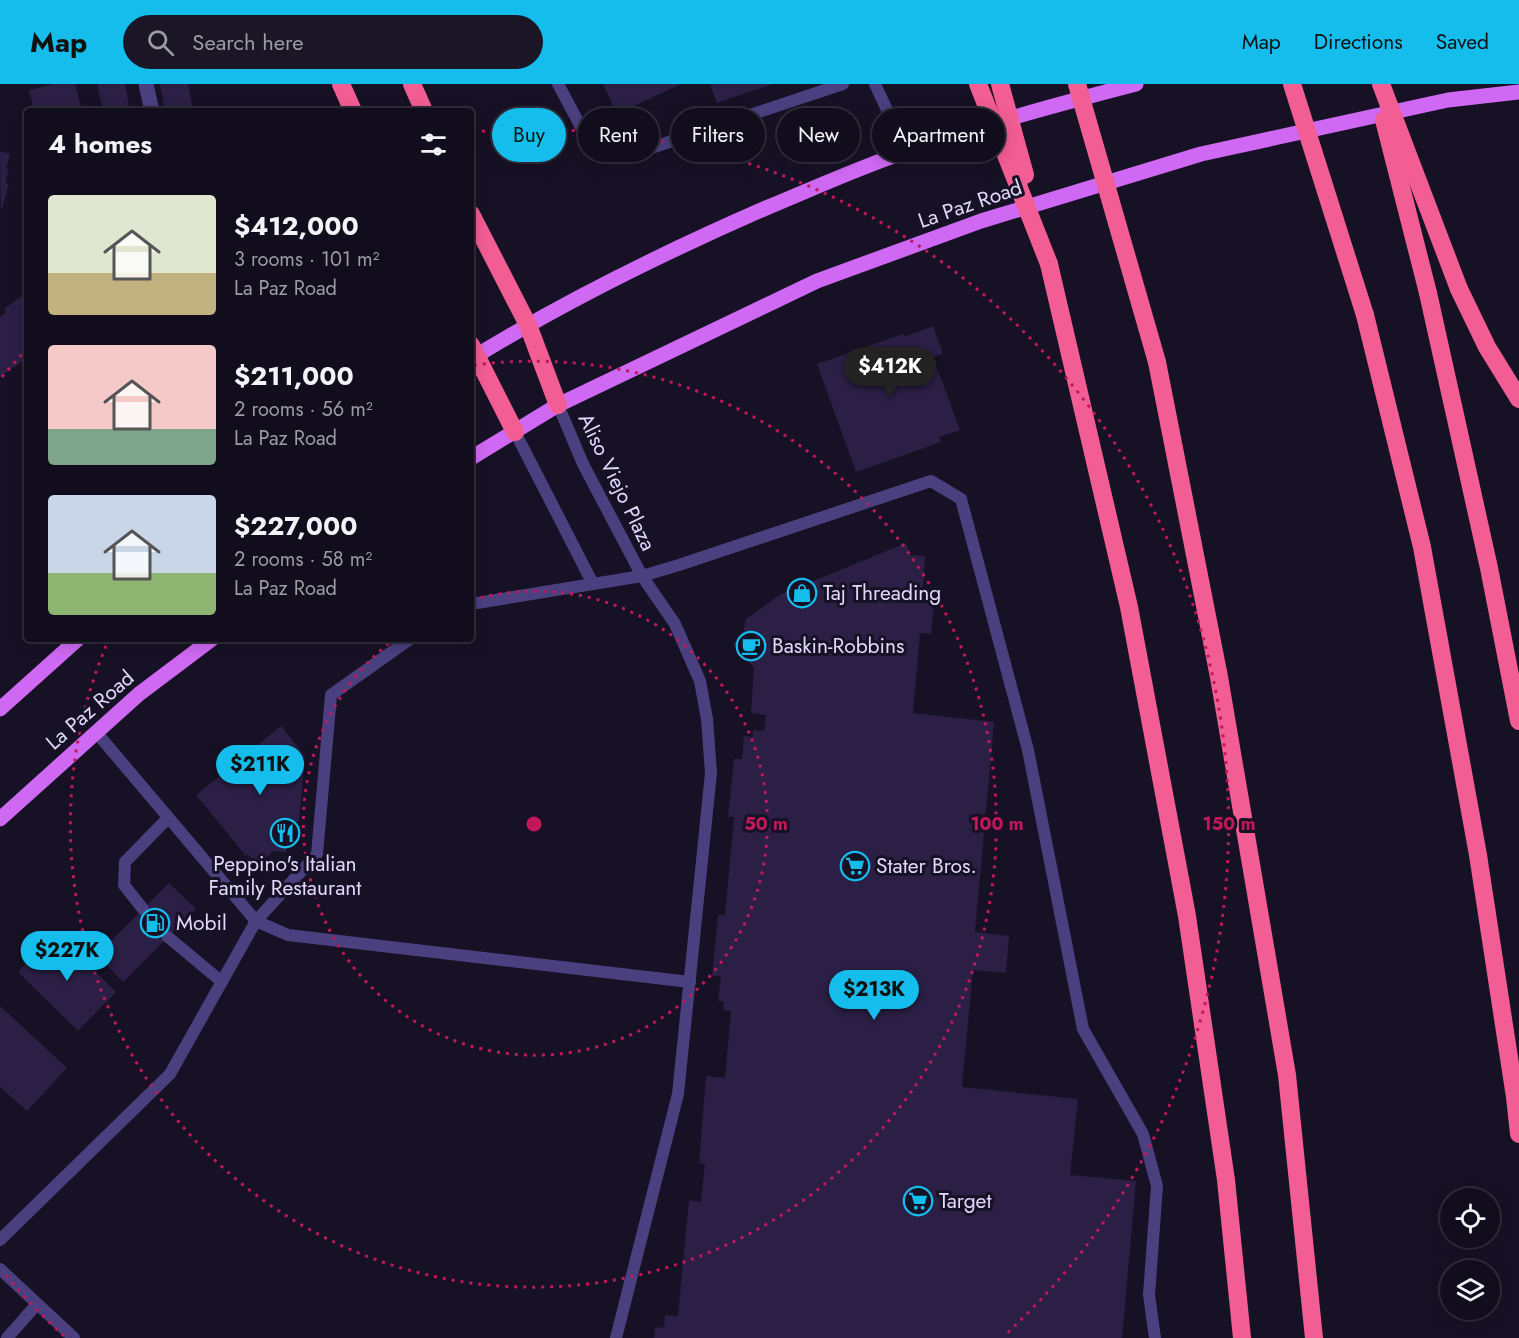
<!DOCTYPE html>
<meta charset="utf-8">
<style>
:root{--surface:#110d1c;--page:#1a1625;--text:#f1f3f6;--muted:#9c9ca3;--line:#302d3b;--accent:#14bdec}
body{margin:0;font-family:Jost,sans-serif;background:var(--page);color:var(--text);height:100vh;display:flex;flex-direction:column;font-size:22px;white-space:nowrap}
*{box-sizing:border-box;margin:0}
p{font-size:20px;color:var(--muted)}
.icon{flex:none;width:33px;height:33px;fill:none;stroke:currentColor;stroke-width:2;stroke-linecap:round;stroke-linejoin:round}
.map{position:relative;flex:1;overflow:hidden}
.details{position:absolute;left:24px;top:24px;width:450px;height:534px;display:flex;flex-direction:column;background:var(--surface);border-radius:6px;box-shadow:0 3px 15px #0003,0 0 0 2px var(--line)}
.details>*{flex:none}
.top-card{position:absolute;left:492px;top:24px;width:570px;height:54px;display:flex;gap:12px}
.tools{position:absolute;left:1440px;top:1104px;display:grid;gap:12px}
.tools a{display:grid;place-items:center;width:60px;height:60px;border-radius:50%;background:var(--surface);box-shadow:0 3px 15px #0003,0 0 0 2px var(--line);font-size:30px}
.price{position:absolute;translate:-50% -51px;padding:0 14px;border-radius:21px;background:var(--accent);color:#111;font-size:20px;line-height:39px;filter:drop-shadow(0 2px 3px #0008)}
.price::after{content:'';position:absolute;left:50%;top:36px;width:18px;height:14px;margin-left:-9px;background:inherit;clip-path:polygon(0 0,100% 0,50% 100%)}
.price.current{background:#222;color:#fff}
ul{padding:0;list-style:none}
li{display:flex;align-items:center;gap:18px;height:150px;padding:0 24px}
li span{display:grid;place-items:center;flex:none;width:168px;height:120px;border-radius:6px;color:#555}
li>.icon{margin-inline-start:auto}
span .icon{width:72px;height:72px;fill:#fffc;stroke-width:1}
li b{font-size:26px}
h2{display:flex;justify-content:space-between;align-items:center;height:72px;padding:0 24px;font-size:26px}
.pill{padding:0 21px;border-radius:27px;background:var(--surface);box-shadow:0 3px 15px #0003,0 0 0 2px var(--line);font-size:21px;line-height:54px}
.pill.current{background:var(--accent);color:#111}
header{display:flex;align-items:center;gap:36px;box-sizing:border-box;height:84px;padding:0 30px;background:var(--accent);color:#111}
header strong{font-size:28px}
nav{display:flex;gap:33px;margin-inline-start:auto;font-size:21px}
.search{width:420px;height:54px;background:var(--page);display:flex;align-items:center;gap:15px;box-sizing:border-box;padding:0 21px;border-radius:33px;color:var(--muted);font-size:22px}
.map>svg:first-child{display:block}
</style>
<header>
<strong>Map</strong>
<div class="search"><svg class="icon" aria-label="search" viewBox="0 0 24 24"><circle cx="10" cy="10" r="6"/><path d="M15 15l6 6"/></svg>Search here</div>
<nav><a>Map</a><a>Directions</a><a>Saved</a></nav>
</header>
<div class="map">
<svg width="1519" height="1254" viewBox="0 0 1519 1254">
<rect width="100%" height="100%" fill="#171125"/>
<g fill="#2b1f45">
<polygon points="54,0 75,0 82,26 32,27 30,22 33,21 29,6"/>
<polygon points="97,0 125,0 130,27 103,27"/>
<polygon points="160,0 188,0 193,27 165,27"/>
<polygon points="603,0 681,0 617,30"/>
<polygon points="710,0 773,0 717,19"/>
<polygon points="0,67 10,70 6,84 9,85 5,99 9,100 1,128"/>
<polygon points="27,208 27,274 0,293 0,233 6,228 4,225"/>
<polygon points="933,242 943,270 933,273 960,346 939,353 941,358 856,388 817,280 903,250 904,253"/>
<polygon points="906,459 910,471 925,472 923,507 935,509 931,550 920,549 913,629 994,638 975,848 1009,852 1006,889 973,886 962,1003 1078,1015 1070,1091 1136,1097 1122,1254 654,1254 655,1243 664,1244 665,1231 678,1232 689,1116 701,1118 705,1080 699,1079 706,992 725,994 731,927 723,926 724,917 718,917 721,892 712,892 718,831 725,831 734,733 728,733 734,675 742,675 744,652 753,653 753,646 764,647 766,631 751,629 754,584 733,560 743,551 746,535 781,510"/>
<polygon points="281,642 305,672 299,738 289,737 286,768 274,767 256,781 248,770 246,772 196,711"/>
<polygon points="169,799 196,825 123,898 97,871"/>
<polygon points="56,849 116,908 78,947 18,888"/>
<polygon points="0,922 67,984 27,1027 0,1003"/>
</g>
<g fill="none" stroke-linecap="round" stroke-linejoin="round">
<g stroke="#4a4080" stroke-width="12">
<polyline points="558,0 582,45 608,67 651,64 843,0"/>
<polyline points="875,0 906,67"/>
<polyline points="558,321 583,380 642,492 675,540 700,597 707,635 711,689 678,1010 616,1254"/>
<polyline points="515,348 593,500"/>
<polyline points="471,520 642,492 679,481 931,397 961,415 1028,666 1083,945 1143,1050 1157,1102 1149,1211 1155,1254"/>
<polyline points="96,648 256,837 288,851 690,898"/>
<polyline points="143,825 124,801 125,778 168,734"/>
<polyline points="168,853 222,898"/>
<polyline points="0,1156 170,990 256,837 317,770 331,611 410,555"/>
<polyline points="0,1185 74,1254"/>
<polyline points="7,1254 37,1220"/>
</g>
<polyline stroke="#4a4080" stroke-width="15" points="146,0 152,27"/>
<g stroke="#cf69f3" stroke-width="15">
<path d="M471,275C565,217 665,168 766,124C812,105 858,84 905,68C981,41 1059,20 1136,0"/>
<polyline points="471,374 558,321 817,197 981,137 1201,70 1448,16 1519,8"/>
<polyline points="0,625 78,555"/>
<polyline points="0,735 139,610 212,555"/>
</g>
<g stroke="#f25d93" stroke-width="18">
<polyline points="341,0 353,27"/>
<polyline points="412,0 424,27"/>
<polyline points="471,130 528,241 558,321"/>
<polyline points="1049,180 1129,523 1187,832 1226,1096 1242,1254"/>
<polyline points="1459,205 1487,263 1519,315"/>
<polyline points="1428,209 1489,484 1519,637"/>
<polyline points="1365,231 1422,463 1478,771 1515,1013 1519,1050"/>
<polyline points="471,261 515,348"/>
<polyline points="1157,278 1219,593 1287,991 1314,1254"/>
</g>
<g stroke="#f25d93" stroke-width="18">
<polyline points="978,0 1049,180"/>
<polyline points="1000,0 1025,91"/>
<polyline points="1077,0 1157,278"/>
<polyline points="1292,0 1365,231"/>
<polyline points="1381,0 1459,205"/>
<polyline points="1384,36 1428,209"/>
</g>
</g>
<g fill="none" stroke="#c2185b" stroke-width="3" stroke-dasharray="3 6">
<path d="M472 516A232 232 0 1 1 393 556"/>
<path d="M474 281A463 463 0 1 1 109 555"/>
<path d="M64 1252A695 695 0 0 1 2 1187M2 293A695 695 0 0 1 26 266M473 48A695 695 0 0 1 1004 1252"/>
</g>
<defs>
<g id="shop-ring" transform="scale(1.5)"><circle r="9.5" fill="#171125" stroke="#14bdec" stroke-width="1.5"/><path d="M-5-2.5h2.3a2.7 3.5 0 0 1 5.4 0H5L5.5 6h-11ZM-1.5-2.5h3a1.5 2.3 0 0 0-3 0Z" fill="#14bdec"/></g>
<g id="cafe-ring" transform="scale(1.5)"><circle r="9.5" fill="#171125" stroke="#14bdec" stroke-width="1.5"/><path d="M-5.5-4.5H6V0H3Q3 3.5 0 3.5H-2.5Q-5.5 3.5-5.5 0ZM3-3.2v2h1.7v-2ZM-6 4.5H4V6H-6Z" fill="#14bdec"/></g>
<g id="restaurant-ring" transform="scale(1.5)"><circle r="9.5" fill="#171125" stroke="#14bdec" stroke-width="1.5"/><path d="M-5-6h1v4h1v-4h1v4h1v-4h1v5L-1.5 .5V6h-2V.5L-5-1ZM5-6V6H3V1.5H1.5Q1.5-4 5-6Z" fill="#14bdec"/></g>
<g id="supermarket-ring" transform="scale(1.5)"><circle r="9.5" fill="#171125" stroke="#14bdec" stroke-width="1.5"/><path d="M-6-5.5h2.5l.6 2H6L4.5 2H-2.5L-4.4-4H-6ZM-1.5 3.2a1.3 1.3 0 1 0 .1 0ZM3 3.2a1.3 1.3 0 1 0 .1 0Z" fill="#14bdec"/></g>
<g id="fuel-ring" transform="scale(1.5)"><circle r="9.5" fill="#171125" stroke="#14bdec" stroke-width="1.5"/><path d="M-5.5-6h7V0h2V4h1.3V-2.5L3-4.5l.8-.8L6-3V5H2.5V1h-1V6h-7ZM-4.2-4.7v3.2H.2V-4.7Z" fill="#14bdec"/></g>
</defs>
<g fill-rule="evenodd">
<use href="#shop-ring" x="802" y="509"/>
<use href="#cafe-ring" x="751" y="562"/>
<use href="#restaurant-ring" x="285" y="749"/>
<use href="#supermarket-ring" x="855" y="782"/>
<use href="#fuel-ring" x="155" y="839"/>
<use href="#supermarket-ring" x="918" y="1117"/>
</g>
<g text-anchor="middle" stroke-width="6" stroke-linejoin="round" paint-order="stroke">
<g font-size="21" fill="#e1d8fc" stroke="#171125">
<text transform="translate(970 120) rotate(-19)" y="7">La Paz Road</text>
<text transform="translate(617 398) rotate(64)" y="7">Aliso Viejo Plaza</text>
<text transform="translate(90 626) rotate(-41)" y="7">La Paz Road</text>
</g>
<g font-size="21" fill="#e1d8fc" stroke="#171125" text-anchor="start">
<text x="823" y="516">Taj Threading</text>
<text x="772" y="569">Baskin-Robbins</text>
<text x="285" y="787" text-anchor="middle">Peppino's Italian<tspan x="285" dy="24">Family Restaurant</tspan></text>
<text x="876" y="789">Stater Bros.</text>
<text x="176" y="846">Mobil</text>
<text x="939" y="1124">Target</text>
</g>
</g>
<circle cx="534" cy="740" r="9" fill="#c2185b" stroke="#171125" stroke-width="3"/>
<g font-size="18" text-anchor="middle" font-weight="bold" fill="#c2185b" stroke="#171125" stroke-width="6" stroke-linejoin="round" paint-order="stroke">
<text x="766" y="746">50 m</text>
<text x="997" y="746">100 m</text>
<text x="1229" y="746">150 m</text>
</g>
</svg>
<div class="tools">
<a><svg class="icon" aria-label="locate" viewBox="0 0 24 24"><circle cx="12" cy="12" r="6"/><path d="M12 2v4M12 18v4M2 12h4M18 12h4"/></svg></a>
<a><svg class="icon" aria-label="layers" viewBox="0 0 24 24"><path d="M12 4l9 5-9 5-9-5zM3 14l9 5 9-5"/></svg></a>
</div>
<b class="price current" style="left:890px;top:314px">$412K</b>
<b class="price" style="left:260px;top:712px">$211K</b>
<b class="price" style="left:67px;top:898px">$227K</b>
<b class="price" style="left:874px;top:937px">$213K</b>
<div class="top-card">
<a class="pill current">Buy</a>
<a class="pill">Rent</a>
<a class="pill">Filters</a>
<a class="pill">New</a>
<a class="pill">Apartment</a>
</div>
<section class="details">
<h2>4 homes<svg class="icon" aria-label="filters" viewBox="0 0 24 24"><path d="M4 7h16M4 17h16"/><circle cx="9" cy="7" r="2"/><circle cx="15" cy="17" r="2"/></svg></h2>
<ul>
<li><span style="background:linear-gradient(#dfe7d0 65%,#c2b280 0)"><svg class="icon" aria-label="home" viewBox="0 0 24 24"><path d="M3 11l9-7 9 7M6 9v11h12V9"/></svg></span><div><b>$412,000</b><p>3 rooms · 101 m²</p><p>La Paz Road</p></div></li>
<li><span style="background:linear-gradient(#f6c9c9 70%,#7fa58c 0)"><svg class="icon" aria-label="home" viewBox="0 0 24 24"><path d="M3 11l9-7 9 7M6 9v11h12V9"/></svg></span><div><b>$211,000</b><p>2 rooms · 56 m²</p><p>La Paz Road</p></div></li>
<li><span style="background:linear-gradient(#c9d6e8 65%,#8fb573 0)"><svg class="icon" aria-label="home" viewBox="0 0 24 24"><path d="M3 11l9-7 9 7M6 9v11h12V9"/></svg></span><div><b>$227,000</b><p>2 rooms · 58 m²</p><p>La Paz Road</p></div></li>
</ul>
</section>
</div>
